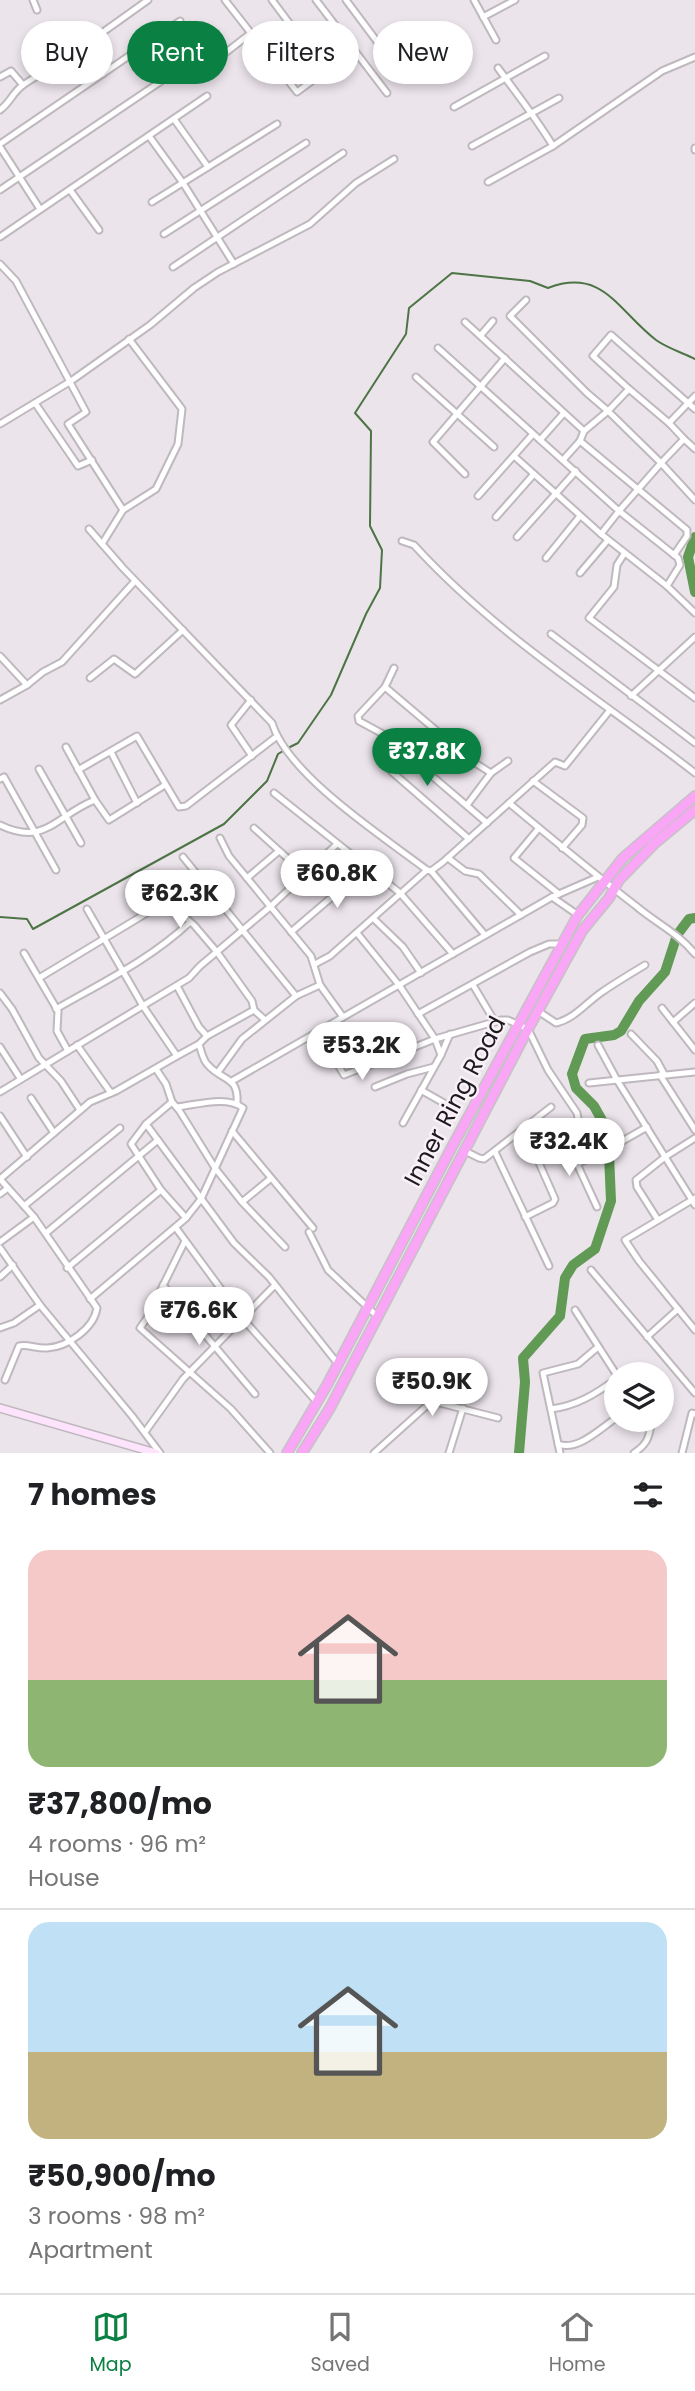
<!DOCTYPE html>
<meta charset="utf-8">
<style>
:root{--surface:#fff;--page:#f6f6f6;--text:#202124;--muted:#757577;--line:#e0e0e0;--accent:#0b8043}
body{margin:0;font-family:Poppins,sans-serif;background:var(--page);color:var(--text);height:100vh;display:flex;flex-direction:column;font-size:26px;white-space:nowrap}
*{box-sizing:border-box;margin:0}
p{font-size:23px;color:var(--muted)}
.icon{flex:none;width:38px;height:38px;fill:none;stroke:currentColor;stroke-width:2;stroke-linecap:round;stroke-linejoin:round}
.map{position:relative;height:1453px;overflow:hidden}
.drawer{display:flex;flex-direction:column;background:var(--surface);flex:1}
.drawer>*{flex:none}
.banner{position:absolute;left:21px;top:21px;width:654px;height:63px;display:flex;gap:14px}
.tools{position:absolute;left:604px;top:1362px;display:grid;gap:14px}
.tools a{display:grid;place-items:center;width:70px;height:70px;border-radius:50%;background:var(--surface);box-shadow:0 4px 10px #0003;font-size:35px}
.price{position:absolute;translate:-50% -60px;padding:0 16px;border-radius:24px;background:#fff;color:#222;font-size:23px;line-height:46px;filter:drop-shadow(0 2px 4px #0008)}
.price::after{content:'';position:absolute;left:50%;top:42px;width:21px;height:16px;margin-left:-10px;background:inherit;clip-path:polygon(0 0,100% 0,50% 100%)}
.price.selected{background:var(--accent);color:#fff}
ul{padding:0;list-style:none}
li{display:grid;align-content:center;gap:14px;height:371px;padding:0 28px}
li+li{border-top:2px solid var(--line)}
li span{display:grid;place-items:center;height:217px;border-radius:21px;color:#555}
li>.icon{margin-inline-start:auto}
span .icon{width:126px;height:126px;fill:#fffc;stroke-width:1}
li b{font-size:30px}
h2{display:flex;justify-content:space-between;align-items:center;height:84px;padding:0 28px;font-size:30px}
.tag{padding:0 24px;border-radius:32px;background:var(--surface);box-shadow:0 4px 10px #0003;font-size:24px;line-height:63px}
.tag.selected{background:var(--accent);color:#fff}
.tab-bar{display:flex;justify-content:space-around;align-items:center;height:98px;border-top:2px solid var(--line);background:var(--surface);font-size:19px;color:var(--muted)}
.tab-bar a{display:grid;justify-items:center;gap:4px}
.tab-bar .selected{color:var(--accent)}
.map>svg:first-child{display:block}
</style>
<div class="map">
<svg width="695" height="1453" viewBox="0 0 695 1453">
<rect width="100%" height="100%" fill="#ebe4eb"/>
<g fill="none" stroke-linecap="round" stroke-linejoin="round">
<g stroke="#4c7444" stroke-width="2">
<path d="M288,748L298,743L331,695L366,614L380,588L382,550L370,526L371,431L355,413L406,334L409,308L452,273L530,281L548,288C603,267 618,311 656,340C667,348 683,353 695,359"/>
<polyline points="0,917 27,919 33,929 224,824 267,781 278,754 283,751"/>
</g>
<g stroke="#609a55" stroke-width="10">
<polyline points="695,537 688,557 695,592"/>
<polyline points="519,1453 525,1382 523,1358 560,1316 565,1278 573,1265 595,1249 611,1201 608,1131 594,1106 576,1088 572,1074 585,1039 614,1035 621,1031 639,1001 665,972 677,935 689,919 695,918"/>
</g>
<g stroke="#bfb8be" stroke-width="9">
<g id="street">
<polyline points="33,0 37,10"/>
<polyline points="225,0 297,92 354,50"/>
<polyline points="272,0 325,71"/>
<polyline points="316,0 387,93"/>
<polyline points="346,0 405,79"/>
<polyline points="474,0 496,40"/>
<polyline points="483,17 515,0"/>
<polyline points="84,46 103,74"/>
<polyline points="224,54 251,33"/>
<path d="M498,68C517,94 536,118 553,146"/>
<polyline points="0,77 11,71 23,85"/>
<polyline points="454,107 545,56"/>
<path d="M0,110C11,102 12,93 23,85L85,45L148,0"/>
<polyline points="174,119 208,167"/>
<polyline points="149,136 183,183 234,264"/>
<polyline points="0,144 180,21"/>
<polyline points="472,146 559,98"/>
<polyline points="0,147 40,209"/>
<polyline points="695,148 695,150"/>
<polyline points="488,182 553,146 662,71 695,57"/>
<polyline points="0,190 191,61"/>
<polyline points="70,190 99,230"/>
<polyline points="152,202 277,124"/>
<polyline points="164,234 306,143"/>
<polyline points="0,237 207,96"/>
<polyline points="0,264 16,281 86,412 68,424 123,510"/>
<polyline points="173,267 343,153"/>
<polyline points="526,300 510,316 587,393 608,411 629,389 669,423 695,396"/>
<polyline points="465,322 584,431 580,441 563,460"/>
<polyline points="481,335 493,321"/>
<polyline points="438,348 619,511 601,534 667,586"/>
<polyline points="416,377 494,447"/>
<polyline points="629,389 593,356 611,335 695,409"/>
<polyline points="35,403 78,466 92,460"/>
<polyline points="0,424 71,381 150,325 194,288 218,272 310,224 356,183 394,159"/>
<polyline points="584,431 608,411 661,463 684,439 669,423"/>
<polyline points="684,439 695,449"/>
<polyline points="540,440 564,413"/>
<polyline points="580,441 687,530 687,536 674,555"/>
<polyline points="514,456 601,534"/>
<polyline points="465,474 433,442 505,358"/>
<polyline points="478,496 533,434"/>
<polyline points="695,500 661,463 619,511 678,558 680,565 667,586 695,613"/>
<polyline points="496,517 534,474"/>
<path d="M89,529L123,568L272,723C288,775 382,836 427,870"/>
<polyline points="517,537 576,471"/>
<path d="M402,541L414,545C496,635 600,699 695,773"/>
<polyline points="102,544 123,510 156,489 178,444 182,409 129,339"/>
<polyline points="624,554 617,565 614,587 589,618 695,698"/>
<polyline points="546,558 580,516"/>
<polyline points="580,573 608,540"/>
<polyline points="551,634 695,743"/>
<polyline points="0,656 27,685 0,700"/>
<polyline points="394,668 385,687 472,761 491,773 467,805"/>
<polyline points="90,678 114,659 135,674 183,630"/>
<polyline points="27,685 43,672 62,662 135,581"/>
<polyline points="385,687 358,716 359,721 383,734 487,823"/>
<polyline points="631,696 695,637"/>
<polyline points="251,700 231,725 252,756"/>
<polyline points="66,747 95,800 109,820 165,785"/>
<polyline points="111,752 137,803"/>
<polyline points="39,769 81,843"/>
<polyline points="78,770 137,736 179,807 186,806 276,737"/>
<polyline points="391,771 469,839"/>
<polyline points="491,773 508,761"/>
<polyline points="0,779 4,777 56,870"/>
<polyline points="533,781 583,818 582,825 562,848"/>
<polyline points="274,793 400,893 453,954"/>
<path d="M509,803C551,838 593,873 636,906C656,923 678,933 695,954"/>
<path d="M0,825C46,847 56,815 95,800"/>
<polyline points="254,828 305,874"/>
<polyline points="539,828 514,858 559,894"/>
<polyline points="220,838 229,856 311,956 320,985 343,1017"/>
<polyline points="183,857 296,996"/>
<polyline points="448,858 465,871 479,874 521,915"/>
<polyline points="431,871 485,935"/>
<polyline points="247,878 279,851"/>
<polyline points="160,895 194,925 217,952 252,1001 254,1010 265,1020"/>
<polyline points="552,897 578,915"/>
<polyline points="374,919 403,947 421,973"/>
<polyline points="291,932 367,867"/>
<polyline points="357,933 399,985 435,1039 501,1020 508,1020 528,1029 548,1070 577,1113 579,1124 565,1138 536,1156 555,1199 553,1203 525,1217"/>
<polyline points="24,953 58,1011 57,1031 68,1051"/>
<polyline points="315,964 330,956 427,870 431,871 443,862 555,762 565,766 610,710"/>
<polyline points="39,978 165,902"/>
<polyline points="473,985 495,1022"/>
<polyline points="177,986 199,1027 207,1036 199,1044 177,1056"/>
<polyline points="0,993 12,1009 39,1058 61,1081 80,1110"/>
<polyline points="662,1008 695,1050"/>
<path d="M56,1009C103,982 151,959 190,922"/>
<path d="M538,1011L556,1023C574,1019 586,1003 602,992C615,983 630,974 645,965"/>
<polyline points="418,1014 530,952 549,944 561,944"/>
<polyline points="673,1022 695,1003"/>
<polyline points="318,1031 344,1075 435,1039 441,1055"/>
<polyline points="631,1034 657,1061 664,1074"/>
<polyline points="207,1036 254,1010"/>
<path d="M199,1044C201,1050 203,1061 208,1065C222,1081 239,1076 237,1103"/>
<polyline points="77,1045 111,1093"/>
<polyline points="598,1045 617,1080 692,1200 695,1198"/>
<polyline points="0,1047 20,1078"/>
<polyline points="156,1069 166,1084 172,1102"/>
<polyline points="218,1072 242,1039 296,996 320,985"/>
<polyline points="660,1075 695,1130"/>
<polyline points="232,1081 552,897 598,877"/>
<polyline points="589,1083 695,1072"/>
<polyline points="375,1087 407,1074 434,1067"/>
<polyline points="421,1090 449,1106"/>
<polyline points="0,1092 189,978 200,966 270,907 337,844"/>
<polyline points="31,1098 54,1133"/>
<polyline points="0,1116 27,1157"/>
<polyline points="403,1123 441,1055 450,1034"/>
<polyline points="146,1124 131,1144 161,1190 186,1218"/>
<polyline points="523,1130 536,1156"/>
<polyline points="232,1131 313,1228"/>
<polyline points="565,1138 597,1207"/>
<polyline points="619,1143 647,1127"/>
<polyline points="465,1151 479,1158 484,1159 551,1107"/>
<polyline points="495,1152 549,1266"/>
<polyline points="577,1164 603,1152"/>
<polyline points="0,1179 90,1102 116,1091 177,1056 143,1006 87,909"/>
<polyline points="0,1179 8,1188 0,1194"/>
<polyline points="242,1202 270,1179"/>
<polyline points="695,1205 692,1200 625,1240 639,1261 695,1330"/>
<polyline points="24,1206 120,1128"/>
<polyline points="658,1220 637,1187 636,1180 665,1157 695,1138"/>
<polyline points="176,1228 243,1319 317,1402"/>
<polyline points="309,1232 328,1270 378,1317"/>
<polyline points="46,1233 158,1140"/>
<polyline points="185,1241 147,1318 140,1328 231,1409 270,1453"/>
<polyline points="0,1242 34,1217"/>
<polyline points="285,1247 242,1202 215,1168 179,1110 172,1102 146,1124 234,1243 269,1277 338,1364"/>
<polyline points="0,1248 40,1305 132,1416 160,1453"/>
<polyline points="67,1268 161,1190"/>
<polyline points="591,1270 695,1393"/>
<polyline points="0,1277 13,1265"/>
<polyline points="163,1285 255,1394"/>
<path d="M90,1299L186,1218L201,1199L243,1108C227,1095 196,1105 177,1107"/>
<polyline points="575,1310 616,1374"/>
<polyline points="0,1328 14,1323 40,1305"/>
<polyline points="647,1337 678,1309"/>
<path d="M5,1380L19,1346C28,1344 37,1349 47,1348C68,1347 94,1328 97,1308L34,1217L8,1188"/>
<path d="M551,1409C576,1406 596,1394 616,1379"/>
<polyline points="145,1432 183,1379 275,1285"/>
<path d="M558,1444C577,1452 601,1428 616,1418"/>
<polyline points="374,1453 432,1401 498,1418"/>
<polyline points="449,1453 463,1408"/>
<polyline points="560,1453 543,1373 578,1364 598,1347"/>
<path d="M634,1453C646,1445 649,1439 651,1424L648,1419"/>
<polyline points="682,1453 692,1413 695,1414"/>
</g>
</g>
<g stroke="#bfb8be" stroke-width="10">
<polyline id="secondary" points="0,1408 156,1453"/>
</g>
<g stroke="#c4c3c4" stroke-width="12">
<g id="highway">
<polyline points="287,1453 327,1385 453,1145 578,915 623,858 695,796"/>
<polyline points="302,1453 330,1408 528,1029 582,931 609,898 619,880 654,844 695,810"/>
</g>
</g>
<use href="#street" stroke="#fff" stroke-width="5"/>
<use href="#secondary" stroke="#fde4fc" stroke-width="7"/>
<use href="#highway" stroke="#f8a6f5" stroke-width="9"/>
</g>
<g text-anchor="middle" stroke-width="5" stroke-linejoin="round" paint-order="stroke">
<g font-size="24" fill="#1d1a1d" stroke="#f9f1f8">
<text transform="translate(455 1101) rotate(-62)" y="8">Inner Ring Road</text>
</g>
</g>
</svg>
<div class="tools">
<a><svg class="icon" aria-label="layers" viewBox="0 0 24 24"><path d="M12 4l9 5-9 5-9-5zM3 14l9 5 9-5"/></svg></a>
</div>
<b class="price selected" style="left:427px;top:788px">₹37.8K</b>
<b class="price" style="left:337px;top:910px">₹60.8K</b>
<b class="price" style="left:180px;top:930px">₹62.3K</b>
<b class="price" style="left:362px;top:1082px">₹53.2K</b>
<b class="price" style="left:569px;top:1178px">₹32.4K</b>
<b class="price" style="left:199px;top:1347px">₹76.6K</b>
<b class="price" style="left:432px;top:1418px">₹50.9K</b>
<div class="banner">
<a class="tag">Buy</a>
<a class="tag selected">Rent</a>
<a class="tag">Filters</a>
<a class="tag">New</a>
</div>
</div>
<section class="drawer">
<h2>7 homes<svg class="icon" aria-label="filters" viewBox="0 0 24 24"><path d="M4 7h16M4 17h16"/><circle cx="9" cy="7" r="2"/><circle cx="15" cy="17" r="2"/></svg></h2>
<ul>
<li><span style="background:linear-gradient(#f6c9c9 60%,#8fb573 0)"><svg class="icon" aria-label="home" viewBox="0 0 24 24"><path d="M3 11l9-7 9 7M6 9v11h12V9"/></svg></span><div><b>₹37,800/mo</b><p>4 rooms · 96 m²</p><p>House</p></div></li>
<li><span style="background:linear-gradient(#bfe0f5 60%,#c2b280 0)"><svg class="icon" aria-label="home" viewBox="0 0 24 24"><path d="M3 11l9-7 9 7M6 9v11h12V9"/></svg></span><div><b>₹50,900/mo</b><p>3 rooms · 98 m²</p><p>Apartment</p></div></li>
</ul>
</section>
<nav class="tab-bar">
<a class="selected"><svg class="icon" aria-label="map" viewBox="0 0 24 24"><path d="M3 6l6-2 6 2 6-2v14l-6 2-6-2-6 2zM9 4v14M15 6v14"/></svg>Map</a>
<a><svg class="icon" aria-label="saved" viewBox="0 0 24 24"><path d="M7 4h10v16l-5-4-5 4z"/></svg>Saved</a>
<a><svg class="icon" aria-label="home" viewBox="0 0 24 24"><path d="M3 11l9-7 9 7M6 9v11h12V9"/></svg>Home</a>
</nav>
